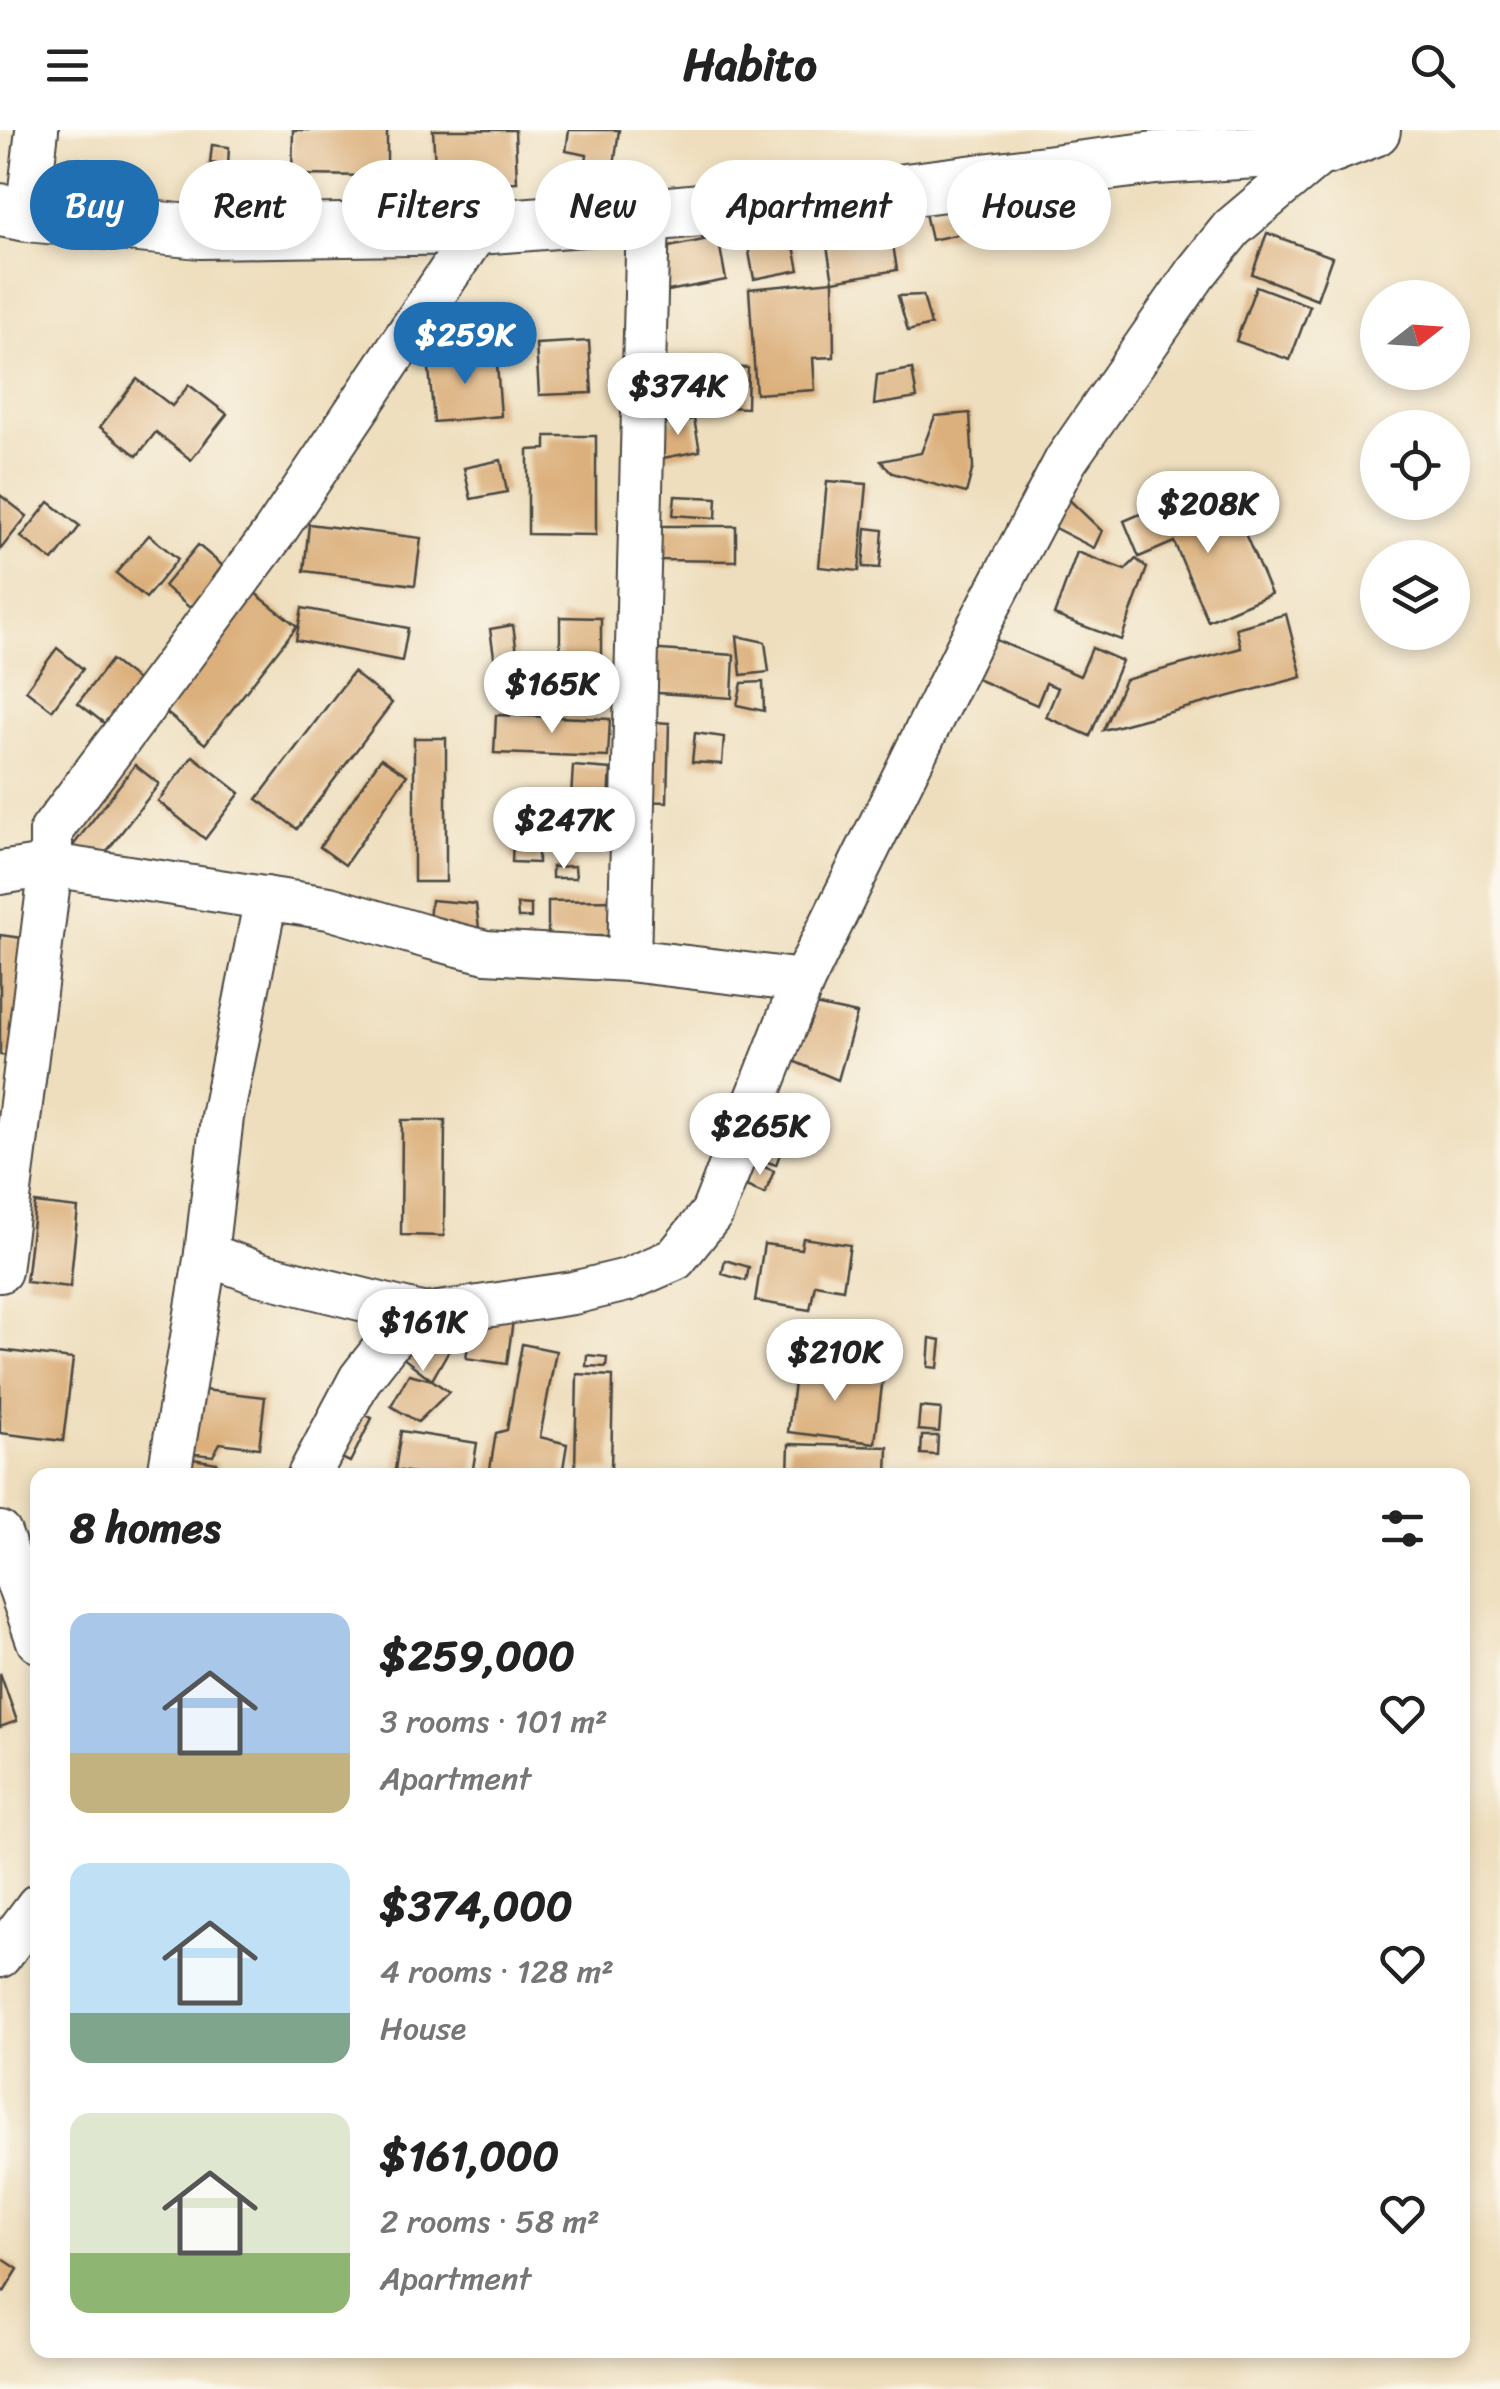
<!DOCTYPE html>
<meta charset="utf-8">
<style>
:root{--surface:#fff;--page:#f2f2f2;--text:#222;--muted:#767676;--accent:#1f6fb2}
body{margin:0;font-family:Sriracha,sans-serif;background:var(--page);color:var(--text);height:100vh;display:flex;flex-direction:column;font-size:38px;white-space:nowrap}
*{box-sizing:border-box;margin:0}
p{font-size:32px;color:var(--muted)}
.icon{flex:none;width:55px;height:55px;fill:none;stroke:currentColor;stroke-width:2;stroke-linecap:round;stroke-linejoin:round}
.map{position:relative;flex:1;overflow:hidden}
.sheet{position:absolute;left:30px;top:1338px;width:1440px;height:890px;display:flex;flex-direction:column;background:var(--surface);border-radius:20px;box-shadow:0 5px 15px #0003}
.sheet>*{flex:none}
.guide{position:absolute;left:30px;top:30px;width:1440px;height:90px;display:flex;gap:20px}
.needle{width:65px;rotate:73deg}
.controls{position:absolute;left:1360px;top:150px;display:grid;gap:20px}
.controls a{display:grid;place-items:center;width:110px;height:110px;border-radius:50%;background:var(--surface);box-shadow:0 5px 15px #0003;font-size:50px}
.price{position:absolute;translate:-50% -85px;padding:0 22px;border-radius:35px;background:#fff;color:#222;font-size:32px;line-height:65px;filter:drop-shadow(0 2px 5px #0008)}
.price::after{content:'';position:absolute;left:50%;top:60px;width:30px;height:22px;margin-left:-15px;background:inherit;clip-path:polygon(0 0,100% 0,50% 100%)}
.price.selected{background:var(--accent);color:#fff}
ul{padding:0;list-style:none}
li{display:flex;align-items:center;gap:30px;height:250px;padding:0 40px}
li span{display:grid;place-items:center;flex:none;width:280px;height:200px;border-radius:20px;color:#555}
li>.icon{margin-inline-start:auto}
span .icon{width:120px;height:120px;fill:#fffc;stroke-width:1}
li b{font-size:42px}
h2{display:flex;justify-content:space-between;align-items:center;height:120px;padding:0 40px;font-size:42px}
.tag{padding:0 35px;border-radius:45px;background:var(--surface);box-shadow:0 5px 15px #0003;font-size:35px;line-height:90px}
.tag.selected{background:var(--accent);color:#fff}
header{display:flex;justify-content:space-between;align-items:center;height:130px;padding:0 40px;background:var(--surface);font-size:45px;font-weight:800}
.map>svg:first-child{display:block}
</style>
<header><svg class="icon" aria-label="menu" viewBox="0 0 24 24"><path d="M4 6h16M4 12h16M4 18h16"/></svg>Habito<svg class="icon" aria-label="search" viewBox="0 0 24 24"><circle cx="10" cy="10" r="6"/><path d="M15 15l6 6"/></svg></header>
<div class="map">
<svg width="1500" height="2259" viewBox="0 0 1500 2259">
<rect width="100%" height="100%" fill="#fbf7ec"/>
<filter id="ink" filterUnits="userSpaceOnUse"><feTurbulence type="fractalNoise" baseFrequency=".01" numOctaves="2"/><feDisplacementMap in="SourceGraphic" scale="20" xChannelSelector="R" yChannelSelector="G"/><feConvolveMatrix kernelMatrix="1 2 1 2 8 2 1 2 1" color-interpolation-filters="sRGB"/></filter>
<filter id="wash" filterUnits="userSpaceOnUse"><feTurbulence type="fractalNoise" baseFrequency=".0048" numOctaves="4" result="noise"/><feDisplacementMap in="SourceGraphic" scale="40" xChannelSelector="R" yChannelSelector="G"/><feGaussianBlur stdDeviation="2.25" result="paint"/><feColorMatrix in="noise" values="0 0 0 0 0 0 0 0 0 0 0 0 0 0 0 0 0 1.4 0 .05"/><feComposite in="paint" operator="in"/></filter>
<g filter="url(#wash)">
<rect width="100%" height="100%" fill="#eedebd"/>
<g id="blocks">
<g fill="#dcb07d">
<polygon points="293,0 387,0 387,37 381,37 380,46 292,45"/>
<polygon points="433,0 515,0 517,52 436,56"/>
<polygon points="569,0 619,0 612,50 584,46 587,25 566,21"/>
<polygon points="212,15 229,17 228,35 210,33"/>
<polygon points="70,28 90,30 88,48 68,46"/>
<polygon points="1022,62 1028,90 931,110 925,83"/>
<polygon points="889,89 897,140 833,151 824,99"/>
<polygon points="791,102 799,140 754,149 747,111"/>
<polygon points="1267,103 1332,127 1317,169 1252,144"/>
<polygon points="718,107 726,150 668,161 659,119"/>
<polygon points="833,151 834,227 813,228 815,260 756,264 749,159"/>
<polygon points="1256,156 1310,176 1290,230 1236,211"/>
<polygon points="923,165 931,195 908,201 898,166"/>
<polygon points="589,211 592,263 539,265 536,214"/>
<polygon points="496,221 501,286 434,292 428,228"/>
<polygon points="655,235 748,238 747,278 654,274"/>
<polygon points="912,239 917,268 874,275 877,245"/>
<polygon points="137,249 172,276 189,255 227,284 191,330 156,302 137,326 100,297"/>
<polygon points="970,283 973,337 966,363 892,343 881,331 921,323 935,286"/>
<polygon points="694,289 700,321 663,328 657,295"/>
<polygon points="546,306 596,306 596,405 528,404 528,320 546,319"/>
<polygon points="501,330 507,362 471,369 464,338"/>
<polygon points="827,351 867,354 859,441 819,437"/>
<polygon points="1059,360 1102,401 1094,418 1043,392"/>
<polygon points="0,365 27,386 0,420"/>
<polygon points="675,366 717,368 716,388 673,385"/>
<polygon points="1231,371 1271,464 1208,491 1174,412 1139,427 1124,391 1154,378 1163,400"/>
<polygon points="49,372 80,396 53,431 21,407"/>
<polygon points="309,394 421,408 415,455 304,441"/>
<polygon points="657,396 736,396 736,431 657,430"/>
<polygon points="866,398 883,400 880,438 863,437"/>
<polygon points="149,405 178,429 146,468 116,443"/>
<polygon points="198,415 230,442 196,483 164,456"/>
<polygon points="1077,422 1125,440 1136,429 1147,438 1121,510 1054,485"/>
<polygon points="255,463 297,496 205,614 163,580"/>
<polygon points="302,478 408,498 402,531 296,510"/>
<polygon points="1286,484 1302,547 1103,600 1125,550 1241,518 1236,498"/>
<polygon points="560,487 601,488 601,570 560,569"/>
<polygon points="513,495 518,529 495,533 490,499"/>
<polygon points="737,506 765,512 769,542 741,545"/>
<polygon points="987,506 1080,546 1092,518 1122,531 1090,606 1046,587 1058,558 1046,553 1037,575 970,546"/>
<polygon points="57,518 83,539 52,580 26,560"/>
<polygon points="646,519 734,525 732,568 644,562"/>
<polygon points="111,530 142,554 109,597 78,573"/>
<polygon points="353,542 392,573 297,699 257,669"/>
<polygon points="763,552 764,581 737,575 742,553"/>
<polygon points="496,585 610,589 608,627 494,623"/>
<polygon points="640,591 669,593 667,672 638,671"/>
<polygon points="695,603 724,607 722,634 692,632"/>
<rect x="414" y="608" width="32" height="144"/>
<polygon points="193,626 240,663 205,709 158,671"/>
<polygon points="381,628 407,645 345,735 320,717"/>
<polygon points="135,635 159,654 96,735 72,717"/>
<polygon points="573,636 611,639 607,703 569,700"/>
<polygon points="513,707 538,708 538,733 512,732"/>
<polygon points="575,736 576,748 552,748 552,737"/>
<polygon points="431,770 476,774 480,806 428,801"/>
<polygon points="616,770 617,806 548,806 548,771"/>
<polygon points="517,774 531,775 531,788 518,788"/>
<polygon points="0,805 30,809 16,927 0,925"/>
<polygon points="805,873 857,884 838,950 793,931"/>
<polygon points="771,984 789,992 781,1011 763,1003"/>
<polygon points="402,990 445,990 444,1106 401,1105"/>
<polygon points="765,1012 782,1018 776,1035 759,1029"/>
<polygon points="755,1033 774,1041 765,1064 746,1056"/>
<polygon points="35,1073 78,1078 70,1157 26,1152"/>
<polygon points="803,1108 850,1115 843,1159 815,1154 810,1180 755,1171 764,1114 801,1119"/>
<polygon points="725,1130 749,1137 746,1151 722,1144"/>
<polygon points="473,1184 513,1190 507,1234 466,1228"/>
<polygon points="421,1194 453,1213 432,1250 449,1262 418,1292 391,1276 409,1244 432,1250 402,1227"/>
<polygon points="930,1208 941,1210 938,1238 928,1237"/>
<polygon points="522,1214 556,1221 540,1307 567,1314 562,1345 489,1345 496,1303 507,1300"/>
<polygon points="0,1220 73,1229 63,1311 0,1303"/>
<polygon points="587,1225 607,1227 606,1237 586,1236"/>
<polygon points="796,1235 883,1247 875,1313 788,1302"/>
<polygon points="577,1244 613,1246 611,1340 575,1339"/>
<polygon points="186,1258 265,1267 259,1318 220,1313 213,1326 178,1322"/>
<polygon points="920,1277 941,1279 939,1302 918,1300"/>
<polygon points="355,1280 372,1288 350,1332 333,1324"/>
<polygon points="401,1301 477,1313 472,1345 427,1345 395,1340"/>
<polygon points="922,1306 938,1306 937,1325 921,1324"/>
<polygon points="789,1314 888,1317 887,1345 788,1345"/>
<polygon points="181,1327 217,1333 215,1345 178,1345"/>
<polygon points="0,1543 17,1591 0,1597"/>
<polygon points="0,2127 18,2139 4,2162 0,2158"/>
</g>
</g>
</g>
<g filter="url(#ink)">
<use href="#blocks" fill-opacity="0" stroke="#484641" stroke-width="2.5"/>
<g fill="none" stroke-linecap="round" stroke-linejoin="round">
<g stroke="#484641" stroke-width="46">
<g id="minor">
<polyline points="27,85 37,0"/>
<polyline points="0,743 51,735 329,778 431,808 486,822 629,830 803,851"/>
<polyline points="629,830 648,85"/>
<polyline points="206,1124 260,1144 425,1185"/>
<polyline points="0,1141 51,735 51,701 274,403 479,98"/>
<polyline points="169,1345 206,1124 222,987 266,768"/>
<polyline points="309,1345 360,1249 392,1208 425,1185 573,1163 627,1150 675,1129 712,1083 803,851 969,514 1066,330 1195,144 1232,98 1327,18"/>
<polyline points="0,1403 38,1511"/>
<polyline points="0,1826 38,1775"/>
</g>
</g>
<g stroke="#484641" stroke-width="56">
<polyline id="tertiary" points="0,80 27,85 200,102 479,98 648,85 898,61 1155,28 1327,18 1374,0"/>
</g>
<use href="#minor" stroke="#fff" stroke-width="42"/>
<use href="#tertiary" stroke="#fff" stroke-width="52"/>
</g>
</g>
</svg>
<div class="controls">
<a><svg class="needle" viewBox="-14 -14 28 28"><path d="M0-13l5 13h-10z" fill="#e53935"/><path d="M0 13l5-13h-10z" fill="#767676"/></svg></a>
<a><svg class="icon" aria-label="locate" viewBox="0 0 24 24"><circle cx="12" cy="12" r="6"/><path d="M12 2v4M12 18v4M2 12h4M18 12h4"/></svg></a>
<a><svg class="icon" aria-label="layers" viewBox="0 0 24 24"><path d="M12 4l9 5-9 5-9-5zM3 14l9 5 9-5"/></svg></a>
</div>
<b class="price selected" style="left:465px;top:257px">$259K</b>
<b class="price" style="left:678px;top:308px">$374K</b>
<b class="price" style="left:1208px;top:426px">$208K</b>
<b class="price" style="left:552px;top:606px">$165K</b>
<b class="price" style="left:564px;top:742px">$247K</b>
<b class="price" style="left:760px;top:1048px">$265K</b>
<b class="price" style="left:423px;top:1244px">$161K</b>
<b class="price" style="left:835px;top:1274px">$210K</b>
<div class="guide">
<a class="tag selected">Buy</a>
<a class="tag">Rent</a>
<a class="tag">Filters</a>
<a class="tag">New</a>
<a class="tag">Apartment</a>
<a class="tag">House</a>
</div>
<section class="sheet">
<h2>8 homes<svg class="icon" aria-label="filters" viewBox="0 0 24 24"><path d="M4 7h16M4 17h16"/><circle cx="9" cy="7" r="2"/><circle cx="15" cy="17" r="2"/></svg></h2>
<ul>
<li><span style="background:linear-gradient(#a9c7e8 70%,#c2b280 0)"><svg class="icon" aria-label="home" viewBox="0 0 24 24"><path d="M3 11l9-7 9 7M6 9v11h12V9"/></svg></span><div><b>$259,000</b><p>3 rooms · 101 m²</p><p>Apartment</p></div><svg class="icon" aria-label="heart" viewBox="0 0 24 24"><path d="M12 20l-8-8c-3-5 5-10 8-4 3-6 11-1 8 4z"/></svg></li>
<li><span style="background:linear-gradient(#bfe0f5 75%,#7fa58c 0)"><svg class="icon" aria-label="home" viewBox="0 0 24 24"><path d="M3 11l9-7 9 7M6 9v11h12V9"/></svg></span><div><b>$374,000</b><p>4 rooms · 128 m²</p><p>House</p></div><svg class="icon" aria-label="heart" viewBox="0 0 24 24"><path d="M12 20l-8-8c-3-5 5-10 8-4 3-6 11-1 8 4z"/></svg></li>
<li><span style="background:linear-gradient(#dfe7d0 70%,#8fb573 0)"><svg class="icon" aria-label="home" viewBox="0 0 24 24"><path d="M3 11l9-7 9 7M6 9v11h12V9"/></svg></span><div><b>$161,000</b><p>2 rooms · 58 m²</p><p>Apartment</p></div><svg class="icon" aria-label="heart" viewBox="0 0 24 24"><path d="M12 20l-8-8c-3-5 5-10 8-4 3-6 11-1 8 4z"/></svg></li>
</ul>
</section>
</div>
